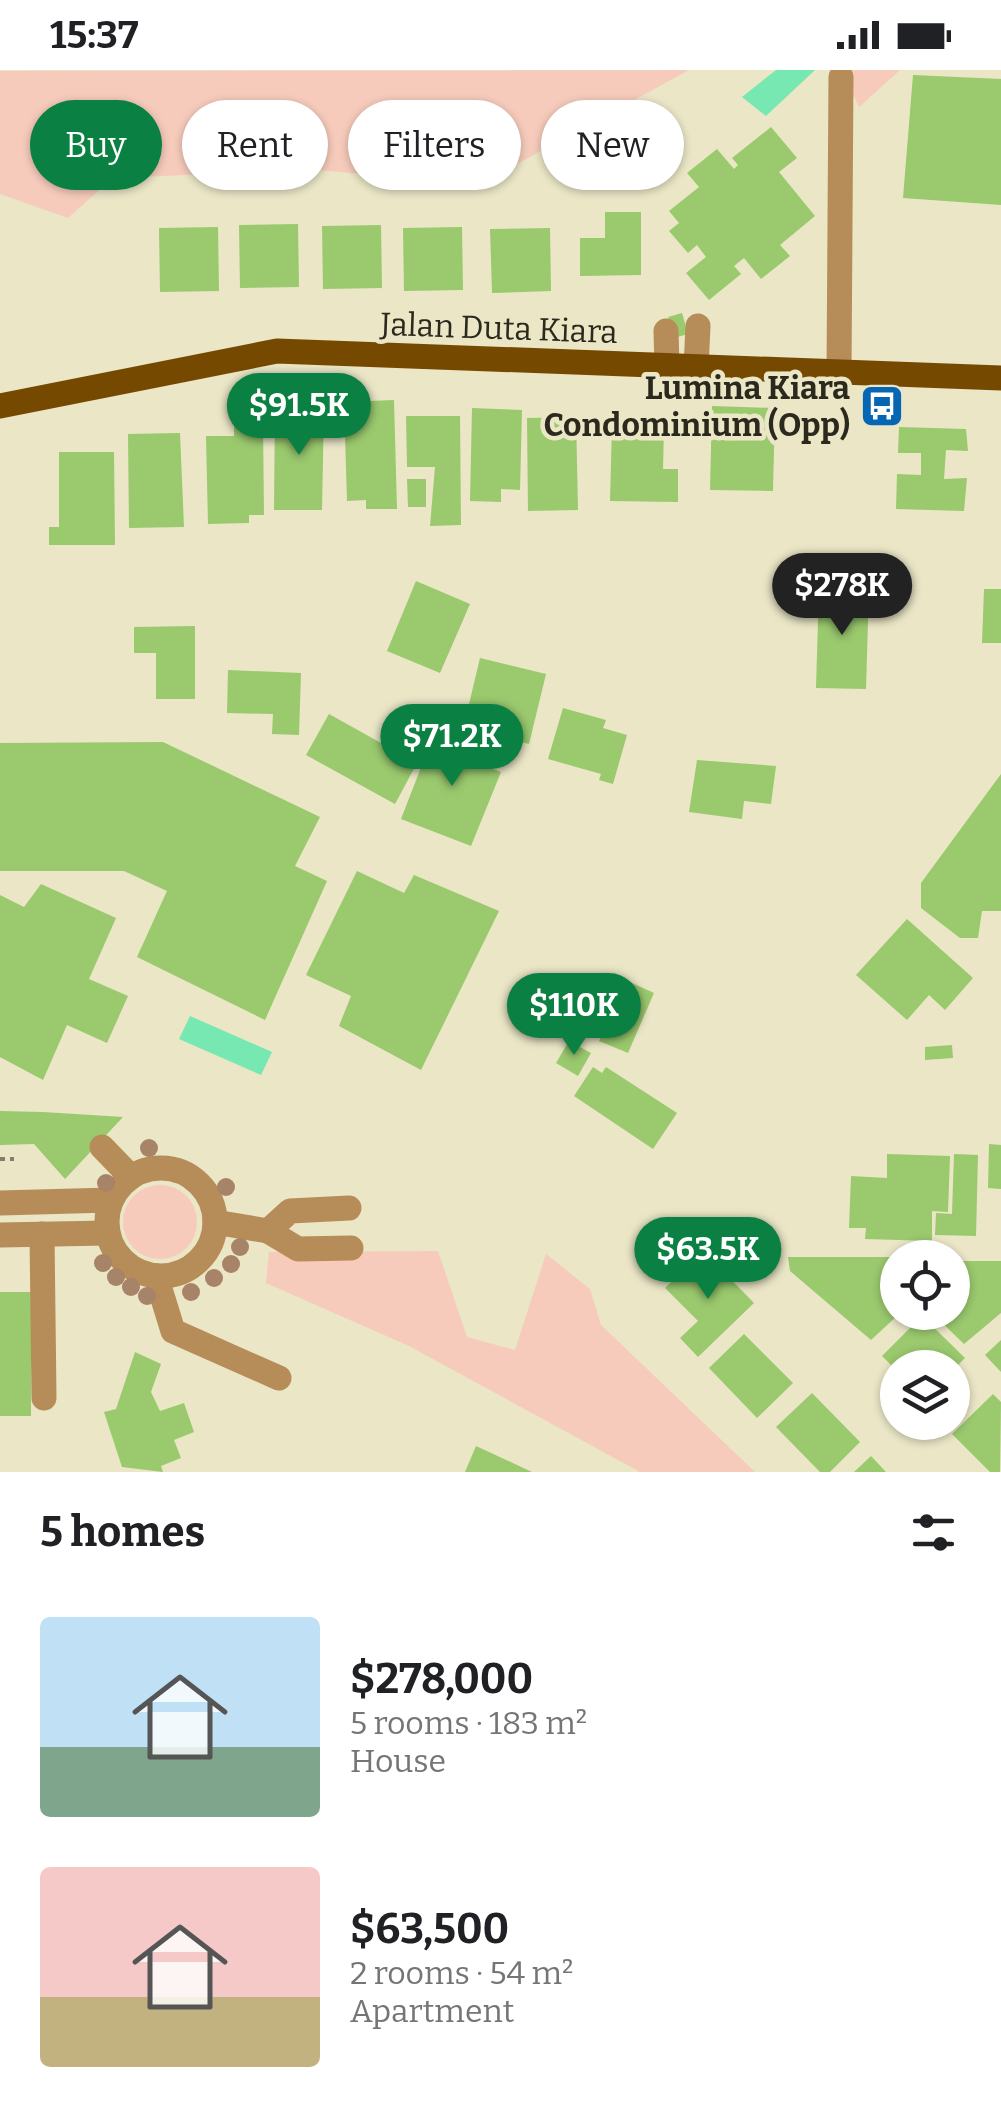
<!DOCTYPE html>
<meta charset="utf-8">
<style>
:root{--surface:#fff;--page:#f6f6f6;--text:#202124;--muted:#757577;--accent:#0b8043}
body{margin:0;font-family:Bitter,serif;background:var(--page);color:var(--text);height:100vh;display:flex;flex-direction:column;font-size:38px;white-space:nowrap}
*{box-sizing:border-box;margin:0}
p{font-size:32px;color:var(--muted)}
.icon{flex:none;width:55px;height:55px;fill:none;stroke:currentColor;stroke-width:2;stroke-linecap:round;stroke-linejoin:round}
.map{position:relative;height:1402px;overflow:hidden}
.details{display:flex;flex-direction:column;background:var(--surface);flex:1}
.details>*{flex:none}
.hud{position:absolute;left:30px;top:30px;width:942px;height:90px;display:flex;gap:20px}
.fabs{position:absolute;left:880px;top:1170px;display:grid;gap:20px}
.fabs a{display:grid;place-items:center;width:90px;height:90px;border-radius:50%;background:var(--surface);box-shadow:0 2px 8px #0004;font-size:50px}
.price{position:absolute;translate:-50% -85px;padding:0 22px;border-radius:35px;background:var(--accent);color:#fff;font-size:32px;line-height:65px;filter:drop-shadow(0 2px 5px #0008)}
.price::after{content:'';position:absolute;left:50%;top:60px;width:30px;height:22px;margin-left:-15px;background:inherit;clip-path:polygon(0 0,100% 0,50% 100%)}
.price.current{background:#222;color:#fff}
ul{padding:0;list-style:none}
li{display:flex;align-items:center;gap:30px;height:250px;padding:0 40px}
li span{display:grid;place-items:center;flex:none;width:280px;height:200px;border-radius:10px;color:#555}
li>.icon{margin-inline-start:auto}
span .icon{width:120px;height:120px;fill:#fffc;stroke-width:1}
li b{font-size:42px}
h2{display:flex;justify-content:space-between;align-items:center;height:120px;padding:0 40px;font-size:42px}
.chip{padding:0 35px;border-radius:45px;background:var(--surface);box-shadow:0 2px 8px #0004;font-size:35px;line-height:90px}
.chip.current{background:var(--accent);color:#fff}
.status{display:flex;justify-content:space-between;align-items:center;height:70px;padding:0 50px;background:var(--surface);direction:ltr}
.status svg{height:28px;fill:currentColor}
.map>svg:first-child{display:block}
</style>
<div class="status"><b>15:37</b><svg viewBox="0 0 49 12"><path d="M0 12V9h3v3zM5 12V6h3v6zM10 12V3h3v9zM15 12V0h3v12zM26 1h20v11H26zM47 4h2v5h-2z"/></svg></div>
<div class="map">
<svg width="1001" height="1402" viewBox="0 0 1001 1402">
<rect width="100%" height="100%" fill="#eae6c6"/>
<g fill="#f6cbbb">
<polygon points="689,0 506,100 423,110 308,99 141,107 106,114 68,148 0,124 0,1"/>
<polygon points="842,0 900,0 859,37"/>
<circle cx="160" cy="1152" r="37"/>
<polygon points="438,1181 467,1267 515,1280 546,1184 590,1219 601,1255 755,1402 640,1402 409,1276 266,1213 269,1182"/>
</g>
<g fill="#77e8b2">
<polygon points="776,0 815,0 766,46 742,27"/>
<polygon points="190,946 272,982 261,1005 179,969"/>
</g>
<g fill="#9ac96e">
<polygon points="913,5 1001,9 1001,135 903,128"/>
<polygon points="771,57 797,88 779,102 815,146 780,175 790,186 761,209 744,188 734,196 741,204 709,230 686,203 706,187 697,175 688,183 669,161 679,153 669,141 699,117 687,103 717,79 734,99 738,95 732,88"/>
<polygon points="605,142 641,142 641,205 580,206 580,168 605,168"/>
<polygon points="298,154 299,217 240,218 239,155"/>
<polygon points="381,155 382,218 323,219 322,156"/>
<polygon points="218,157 219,221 160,222 159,158"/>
<polygon points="462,157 463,220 404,221 403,158"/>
<polygon points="550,158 551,221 492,223 490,159"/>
<polygon points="682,243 688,264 674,268 668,247"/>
<polygon points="394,330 397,439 366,439 366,430 347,431 344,332"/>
<polygon points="275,336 324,336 322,440 274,440"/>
<polygon points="712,336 775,338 773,421 710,420"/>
<polygon points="472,338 522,340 520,420 501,419 501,432 470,431"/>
<polygon points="406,346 460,346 461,455 430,456 435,397 407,397"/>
<polygon points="576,347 578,440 528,441 527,348"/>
<polygon points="263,353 264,445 249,445 249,453 208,454 206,366 234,366 234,354"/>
<polygon points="612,355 664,357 663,399 678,399 678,432 610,431"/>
<polygon points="899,357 966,359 968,381 946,380 944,409 967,408 964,441 896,439 897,404 921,405 921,383 898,383"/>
<polygon points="180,363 184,457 129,458 128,364"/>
<polygon points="59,382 114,382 115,475 49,475 49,457 59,457"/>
<polygon points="407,409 426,409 426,437 408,437"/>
<polygon points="416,511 470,534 440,603 387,581"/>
<polygon points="819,517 869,518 866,619 816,618"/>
<polygon points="984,519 1001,519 1001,573 982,573"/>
<polygon points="195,556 195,629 156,629 156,583 134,583 134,557"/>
<polygon points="480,588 546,604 529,674 483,663 485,655 465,651"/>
<polygon points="228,600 301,603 299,665 272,664 273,644 227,643"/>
<polygon points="563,638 606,650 603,658 627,665 613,714 599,710 601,704 548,689"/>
<polygon points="329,644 417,693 395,734 306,685"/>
<polygon points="436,659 492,681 486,696 501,702 471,776 401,749"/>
<polygon points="163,672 320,747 295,796 327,811 265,950 137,887 167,821 124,801 0,801 0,673"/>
<polygon points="697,690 776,696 771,734 744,731 742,749 689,742"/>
<polygon points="1001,704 1001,841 982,841 978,868 960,868 921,838 921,813"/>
<polygon points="357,801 404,823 414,805 499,841 421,1000 339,956 351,926 306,905"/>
<polygon points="41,814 116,848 89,909 128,926 107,973 67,955 43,1010 0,987 0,825 24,837"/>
<polygon points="907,849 973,908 945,940 929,925 907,950 856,905"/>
<polygon points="597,911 616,927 590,965 568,948"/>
<polygon points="632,913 654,923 628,983 599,971"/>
<polygon points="569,971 591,983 578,1006 556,993"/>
<polygon points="952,975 953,988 925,990 925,977"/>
<polygon points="593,997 602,1003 606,997 677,1043 653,1079 574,1026"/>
<polygon points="0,1041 43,1042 123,1047 65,1109 34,1074 0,1075"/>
<polygon points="989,1074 1001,1075 1001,1119 988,1118"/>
<polygon points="887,1084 950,1086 948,1142 932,1141 932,1171 865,1169 866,1158 849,1158 851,1106 887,1108"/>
<polygon points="954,1084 978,1085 976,1166 935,1165 936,1143 952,1144"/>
<polygon points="703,1181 754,1233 698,1287 680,1268 698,1251 665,1218"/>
<polygon points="788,1187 898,1187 898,1245 871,1270 790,1201"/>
<polygon points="952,1191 1001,1191 1001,1243 964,1274 931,1242 952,1242"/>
<rect x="0" y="1222" width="31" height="124"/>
<polygon points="922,1246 965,1288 952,1301 898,1298 898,1302 882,1286"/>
<polygon points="744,1264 793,1313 757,1348 709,1298"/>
<polygon points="1001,1270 1001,1302 985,1285"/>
<polygon points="135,1282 161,1294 151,1322 160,1341 184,1333 194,1362 174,1370 181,1388 161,1396 163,1402 122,1397 104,1342 116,1339"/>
<polygon points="812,1323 860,1372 830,1402 820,1402 776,1357"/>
<polygon points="993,1324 1001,1332 1000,1402 990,1402 952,1364"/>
<polygon points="476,1376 532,1402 465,1402"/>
<polygon points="871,1386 886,1402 854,1402"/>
</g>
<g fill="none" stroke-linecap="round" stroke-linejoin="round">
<polyline stroke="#827f6a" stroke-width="4" stroke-dasharray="5 5" stroke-linecap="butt" points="0,1089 14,1089"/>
<g stroke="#b68c58" stroke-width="25">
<polyline points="666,261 667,297"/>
<polyline points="696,298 698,256"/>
<polyline points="839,302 841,7"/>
<polyline points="102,1077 131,1107"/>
<circle cx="161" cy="1152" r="54"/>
<polyline points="0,1133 111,1130"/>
<polyline points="349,1138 290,1141 268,1161 298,1179 351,1178"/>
<polyline points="215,1152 268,1161"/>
<polyline points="42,1164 44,1328"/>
<polyline points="0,1165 108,1163"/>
<polyline points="156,1206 173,1261 279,1308"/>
</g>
<polyline stroke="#754900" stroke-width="25" points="0,336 277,281 1001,308"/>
</g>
<g fill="#a78367">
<circle cx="149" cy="1078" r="9"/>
<circle cx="106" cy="1113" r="9"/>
<circle cx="226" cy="1117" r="9"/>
<circle cx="240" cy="1177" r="9"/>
<circle cx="103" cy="1193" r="9"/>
<circle cx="231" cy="1194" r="9"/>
<circle cx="116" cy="1207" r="9"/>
<circle cx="214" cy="1208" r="9"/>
<circle cx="131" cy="1217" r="9"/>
<circle cx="191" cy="1222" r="9"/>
<circle cx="147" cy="1226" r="9"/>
</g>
<defs>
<g id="bus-square" transform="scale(2.25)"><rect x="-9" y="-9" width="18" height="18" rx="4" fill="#0766b3" stroke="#eae6c6"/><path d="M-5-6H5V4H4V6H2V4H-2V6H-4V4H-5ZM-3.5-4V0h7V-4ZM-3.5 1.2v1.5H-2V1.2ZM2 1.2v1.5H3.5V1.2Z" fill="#fff"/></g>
</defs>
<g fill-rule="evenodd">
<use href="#bus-square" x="882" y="336"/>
</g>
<g text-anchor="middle" stroke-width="9" stroke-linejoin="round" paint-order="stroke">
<g font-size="32" fill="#2b291d" stroke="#eae6c6">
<text transform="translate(499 258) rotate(2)" y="11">Jalan Duta Kiara</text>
</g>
<g font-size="32" font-weight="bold" fill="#2b291d" stroke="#eae6c6" text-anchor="end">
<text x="850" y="329">Lumina Kiara<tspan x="850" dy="37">Condominium (Opp)</tspan></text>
</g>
</g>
</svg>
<div class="fabs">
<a><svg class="icon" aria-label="locate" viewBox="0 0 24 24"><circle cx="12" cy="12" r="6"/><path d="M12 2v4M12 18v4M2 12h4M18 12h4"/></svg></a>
<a><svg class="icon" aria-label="layers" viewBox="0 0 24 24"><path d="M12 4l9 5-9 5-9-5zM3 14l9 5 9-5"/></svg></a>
</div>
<b class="price" style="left:299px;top:388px">$91.5K</b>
<b class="price current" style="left:842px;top:568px">$278K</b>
<b class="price" style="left:452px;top:719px">$71.2K</b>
<b class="price" style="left:574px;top:988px">$110K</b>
<b class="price" style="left:708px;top:1232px">$63.5K</b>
<div class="hud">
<a class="chip current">Buy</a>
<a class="chip">Rent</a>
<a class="chip">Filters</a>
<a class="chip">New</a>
</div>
</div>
<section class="details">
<h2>5 homes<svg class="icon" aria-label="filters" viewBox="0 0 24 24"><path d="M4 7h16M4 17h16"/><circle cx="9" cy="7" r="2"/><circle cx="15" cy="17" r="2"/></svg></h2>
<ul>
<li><span style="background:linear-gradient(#bfe0f5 65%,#7fa58c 0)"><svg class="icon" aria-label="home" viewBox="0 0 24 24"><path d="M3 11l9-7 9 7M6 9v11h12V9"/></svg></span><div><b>$278,000</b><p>5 rooms · 183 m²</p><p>House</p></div></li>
<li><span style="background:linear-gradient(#f6c9c9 65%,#c2b280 0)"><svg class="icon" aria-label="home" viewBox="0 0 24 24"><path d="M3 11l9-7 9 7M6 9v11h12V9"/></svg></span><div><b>$63,500</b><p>2 rooms · 54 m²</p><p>Apartment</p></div></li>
</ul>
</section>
